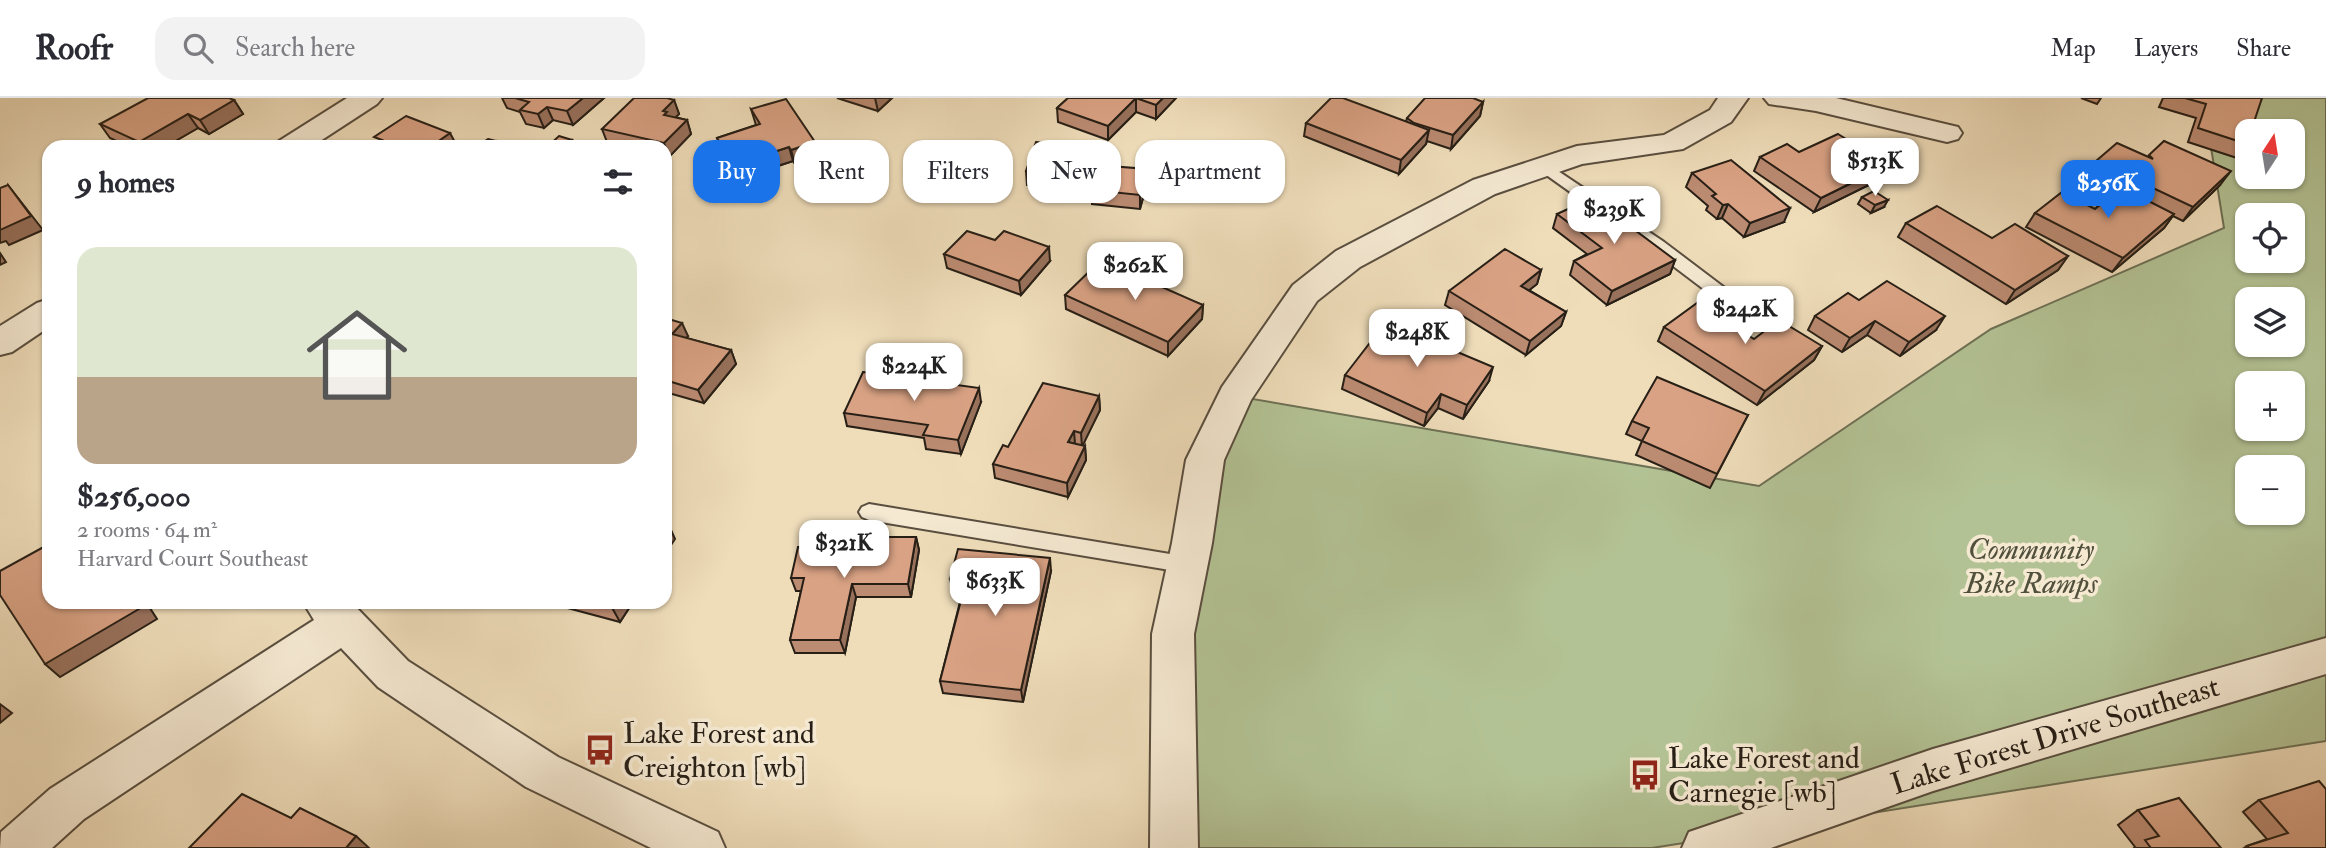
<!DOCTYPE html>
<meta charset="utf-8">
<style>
:root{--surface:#fff;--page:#f2f2f3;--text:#2b2b33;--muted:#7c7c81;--line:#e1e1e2;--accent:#1a73e8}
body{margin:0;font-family:"IM FELL Double Pica",serif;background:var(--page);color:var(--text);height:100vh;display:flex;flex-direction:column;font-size:26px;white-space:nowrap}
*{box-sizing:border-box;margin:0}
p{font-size:23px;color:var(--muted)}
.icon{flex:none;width:38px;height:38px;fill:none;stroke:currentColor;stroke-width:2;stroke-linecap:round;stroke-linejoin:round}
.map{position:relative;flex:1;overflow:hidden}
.details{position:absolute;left:42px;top:42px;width:630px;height:469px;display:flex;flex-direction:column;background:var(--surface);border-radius:21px;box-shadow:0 2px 5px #0004}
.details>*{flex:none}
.banner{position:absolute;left:693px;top:42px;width:665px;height:63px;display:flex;gap:14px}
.needle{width:46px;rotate:12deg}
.tools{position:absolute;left:2235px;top:21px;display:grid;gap:14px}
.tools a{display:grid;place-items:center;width:70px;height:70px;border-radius:14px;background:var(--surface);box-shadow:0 2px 5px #0004;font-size:35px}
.price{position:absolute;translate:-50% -60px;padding:0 16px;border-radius:14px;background:#fff;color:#222;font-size:23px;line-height:46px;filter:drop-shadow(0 2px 4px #0008)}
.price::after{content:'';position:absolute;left:50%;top:42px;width:21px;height:16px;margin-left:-10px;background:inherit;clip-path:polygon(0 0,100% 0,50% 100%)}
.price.on{background:var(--accent);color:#fff}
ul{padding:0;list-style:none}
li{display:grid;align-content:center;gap:14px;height:371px;padding:0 35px}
li span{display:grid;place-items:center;height:217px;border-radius:21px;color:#555}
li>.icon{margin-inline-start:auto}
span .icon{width:126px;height:126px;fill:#fffc;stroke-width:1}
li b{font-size:30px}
h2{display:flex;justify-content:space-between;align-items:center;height:84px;padding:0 35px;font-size:30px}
.chip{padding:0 24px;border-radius:21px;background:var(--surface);box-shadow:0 2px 5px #0004;font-size:24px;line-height:63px}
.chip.on{background:var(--accent);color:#fff}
header{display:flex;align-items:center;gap:42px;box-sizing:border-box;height:98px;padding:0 35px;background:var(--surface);border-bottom:2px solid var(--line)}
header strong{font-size:33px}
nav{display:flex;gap:38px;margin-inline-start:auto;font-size:24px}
.search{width:490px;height:63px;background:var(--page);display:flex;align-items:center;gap:18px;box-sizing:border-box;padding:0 24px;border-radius:21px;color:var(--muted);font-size:26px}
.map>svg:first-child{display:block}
</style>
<header>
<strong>Roofr</strong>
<div class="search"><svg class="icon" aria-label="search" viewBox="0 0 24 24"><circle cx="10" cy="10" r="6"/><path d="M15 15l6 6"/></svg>Search here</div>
<nav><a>Map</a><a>Layers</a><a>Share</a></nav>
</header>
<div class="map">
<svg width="2326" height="750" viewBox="0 0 2326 750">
<rect width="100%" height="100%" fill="#efddba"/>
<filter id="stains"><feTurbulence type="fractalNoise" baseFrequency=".00286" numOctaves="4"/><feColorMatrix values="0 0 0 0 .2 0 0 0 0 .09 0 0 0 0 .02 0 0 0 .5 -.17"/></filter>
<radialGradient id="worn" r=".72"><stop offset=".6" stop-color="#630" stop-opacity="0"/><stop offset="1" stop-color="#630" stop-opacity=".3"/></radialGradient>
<path fill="#b3c294" stroke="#6d7055" stroke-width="2" fill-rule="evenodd" d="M2203,0H2326V643L1652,750H1179L1205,362L1235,298L1759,388L1991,231L2224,130ZM2247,33H2292V79H2247ZM2247,117H2292V163H2247ZM2247,201H2292V247H2247ZM2247,285H2292V331H2247ZM2247,369H2292V415H2247Z"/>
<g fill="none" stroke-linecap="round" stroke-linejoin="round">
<g stroke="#594e3f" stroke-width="4">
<g id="lane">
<polygon points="1543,63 1664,144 1742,203 1745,207 1742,211 1730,211 1652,152 1538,71 1535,68"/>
<polygon points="869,406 1188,459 1195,461 1198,467 1195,473 1188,475 869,422 862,419 859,414 862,409"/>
</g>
</g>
<g stroke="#594e3f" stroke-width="4">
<g id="street">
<polygon points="347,0 382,0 377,6 311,49 275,49 279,43"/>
<polygon points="1718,0 1748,0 1731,24 1683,51 1582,66 1495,96 1360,169 1317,203 1251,302 1224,362 1212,445 1194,536 1198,750 1150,750 1152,536 1172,445 1186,362 1222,289 1293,187 1336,153 1473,82 1577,48 1664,37 1710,12"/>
<polygon points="1764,0 1836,0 1958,29 1962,35 1958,41 1947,44 1816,13 1769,6"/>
<polygon points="49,201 49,229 12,254 0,257 0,228 37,205"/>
<polygon points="303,504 351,504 408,563 558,659 718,734 725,750 651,750 526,689 378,589 341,550 84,721 52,750 0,750 1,734 50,691 314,522"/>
<polygon points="2326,540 2326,576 1933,693 1771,750 1682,750 1689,734 1933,651"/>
</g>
</g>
<use href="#lane" fill="#f5e9d2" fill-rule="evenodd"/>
<use href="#street" fill="#f5e9d2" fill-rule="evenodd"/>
</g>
<g fill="#bb8b72" stroke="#271f16" stroke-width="2">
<polygon points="502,0 604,0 573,27 553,22 544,30 526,26 520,14 507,10"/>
<polygon points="837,0 892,0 878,13"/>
<polygon points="1068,0 1176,0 1156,21 1136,14 1108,42 1058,24 1057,10"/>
<polygon points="2081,0 2101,0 2097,6"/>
<polygon points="2163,0 2262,0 2247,33 2247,46 2237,60 2188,44 2196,20 2159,9"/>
<polygon points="234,2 243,16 209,36 198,30 165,49 129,49 110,40 100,26"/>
<polygon points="674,2 679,16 675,19 687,22 691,36 669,59 665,58 665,49 627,49 607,44 602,31"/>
<polygon points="1483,4 1480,18 1451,51 1427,43 1426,46 1399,76 1304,38 1306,25 1406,24 1407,20"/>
<polygon points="751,11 819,58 795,66 793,63 738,81 721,53 717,40 756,27"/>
<polygon points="2164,43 2220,87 2183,123 2173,118 2164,130 2112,174 2026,129 2035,115 2095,111 2117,92 2086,77 2096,63 2148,59"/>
<polygon points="1115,51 1115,65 1114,68 1147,85 1140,111 1092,106 1091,93 1027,87 1026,73"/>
<polygon points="1760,59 1881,81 1814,114 1754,73"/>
<polygon points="1692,75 1784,124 1744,139 1722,120 1717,121 1706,112 1708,108 1686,89"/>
<polygon points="1862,99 1884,109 1871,115 1858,106"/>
<polygon points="1557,116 1675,162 1670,176 1607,207 1570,177 1574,163 1587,156 1553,130"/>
<polygon points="1906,125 1992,140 2068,158 2058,172 2006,206 1898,139"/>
<polygon points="944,156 1050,163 1021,197 947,170"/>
<polygon points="1541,172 1537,186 1529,192 1566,214 1561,228 1526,257 1445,207 1449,193"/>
<polygon points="1133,182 1203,207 1202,221 1168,258 1066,211 1065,197"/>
<polygon points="1859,202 1936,232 1900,258 1867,237 1842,254 1808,232 1815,218"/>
<polygon points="665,220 688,238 686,240 731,252 736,266 704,305 665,294"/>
<polygon points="1664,229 1754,241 1822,248 1814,262 1757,307 1658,243"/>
<polygon points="1345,277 1489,283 1463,321 1438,310 1424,328 1342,291"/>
<polygon points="1099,298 1100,312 1082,347 1085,348 1086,362 1068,399 995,380 993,366 1008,349"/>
<polygon points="981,304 961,356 926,351 924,340 847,328 844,315"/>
<polygon points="1748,317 1710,390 1636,357 1642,343 1626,336 1632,323"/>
<polygon points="916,439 919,452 911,499 856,499 845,555 795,555 790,542 801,493 796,493 791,480 859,447"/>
<polygon points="1051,473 1023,604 943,595 940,583 962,496 953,494 950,481"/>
<polygon points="545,504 633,504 620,524"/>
<polygon points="2259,702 2326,750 2244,750 2247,748 2267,741 2243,714"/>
<polygon points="2138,712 2221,750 2134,750 2135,749 2118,727"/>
</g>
<g fill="#98715c" stroke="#271f16" stroke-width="2">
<polygon points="583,0 604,0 573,27 567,13"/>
<polygon points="875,0 892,0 878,13"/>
<polygon points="1136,0 1136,14 1108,42 1108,28"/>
<polygon points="1163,0 1176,0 1156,21 1156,7"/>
<polygon points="234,2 243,16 209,36 200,22"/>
<polygon points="674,2 679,16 671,24 669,31 663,13"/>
<polygon points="1483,4 1480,18 1451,51 1453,37"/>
<polygon points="547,9 553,22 544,30 538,16"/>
<polygon points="188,16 198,30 165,49 143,49 139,44"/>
<polygon points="687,22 691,36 669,59 664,45"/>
<polygon points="1429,32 1426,46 1399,76 1401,62"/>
<polygon points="450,35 457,48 457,49 430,49"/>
<polygon points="572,42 575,49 564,49"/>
<polygon points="496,43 499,49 489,49"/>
<polygon points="815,44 819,58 795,66 791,52"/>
<polygon points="789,49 793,63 738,81 734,67"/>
<polygon points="1115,51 1115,65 1111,82 1110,68"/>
<polygon points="1888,67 1881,81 1814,114 1821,100"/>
<polygon points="1147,71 1147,85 1140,111 1140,97"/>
<polygon points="2231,73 2220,87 2183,123 2193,109"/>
<polygon points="8,87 43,132 9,147 6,143 0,145 0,132"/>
<polygon points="1888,102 1884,109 1871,115 1875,107"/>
<polygon points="1728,106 1722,120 1717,121 1723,107"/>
<polygon points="1790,110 1784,124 1744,139 1750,125"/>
<polygon points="2174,116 2164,130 2112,174 2123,160"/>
<polygon points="1049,149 1050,163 1021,197 1019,183"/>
<polygon points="0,155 6,164 0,167"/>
<polygon points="2068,158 2058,172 2006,206 2015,192"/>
<polygon points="1675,162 1670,176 1607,207 1612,193"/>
<polygon points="1541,172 1537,186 1517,202 1521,188"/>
<polygon points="1203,207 1202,221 1168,258 1168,244"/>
<polygon points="1566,214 1561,228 1526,257 1530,243"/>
<polygon points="1945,218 1936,232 1900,258 1909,244"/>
<polygon points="1875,223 1867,237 1842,254 1850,240"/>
<polygon points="682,225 688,238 678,250 672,236"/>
<polygon points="1822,248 1814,262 1757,307 1765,293"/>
<polygon points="731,252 736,266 704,305 698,292"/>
<polygon points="1493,269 1489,283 1463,321 1467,307"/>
<polygon points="979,290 981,304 961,356 958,342"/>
<polygon points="1441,296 1438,310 1424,328 1427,315"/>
<polygon points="1099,298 1100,312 1082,349 1081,335"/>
<polygon points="1074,333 1075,346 1068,344"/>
<polygon points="1085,348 1086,362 1068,399 1067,385"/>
<polygon points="667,423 675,441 665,456 665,426"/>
<polygon points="916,439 919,452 911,499 908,486"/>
<polygon points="1050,460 1051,473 1023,604 1021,592"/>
<polygon points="852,486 856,499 845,555 840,542"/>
<polygon points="141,504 146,504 157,521 60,579 45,566"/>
<polygon points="611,504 633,504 620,524 610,506"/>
<polygon points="0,606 12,615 0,625"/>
<polygon points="356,738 369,750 346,750"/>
</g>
<g fill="#d9a284" stroke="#271f16" stroke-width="2">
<polygon points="148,0 229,0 234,2 200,22 188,16 139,44 100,26"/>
<polygon points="515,0 583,0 567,13 547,9 538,16 520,12 529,4"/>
<polygon points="634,0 667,0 674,2 663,13 667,14 664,17 687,22 664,45 602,31"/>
<polygon points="1068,0 1163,0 1156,7 1136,0 1108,28 1057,10"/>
<polygon points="1331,0 1343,0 1429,32 1401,62 1306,25"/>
<polygon points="1425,0 1473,0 1483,4 1453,37 1414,25 1407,20"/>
<polygon points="2185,0 2262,0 2251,33 2247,33 2247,46 2198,30 2206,6"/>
<polygon points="786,1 815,44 791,52 789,49 734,67 717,40 760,26 751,11"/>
<polygon points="406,18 450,35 430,49 371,49 382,42 374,39"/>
<polygon points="1838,36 1888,67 1821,100 1760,59 1787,46 1799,54"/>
<polygon points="559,38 572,42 564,49 547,49"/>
<polygon points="488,41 496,43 489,49 479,47"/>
<polygon points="2164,43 2231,73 2193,109 2096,63 2117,45 2153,61 2149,57"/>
<polygon points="1036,44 1115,51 1110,68 1147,71 1140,97 1091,92 1095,80 1026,73"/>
<polygon points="1731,62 1790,110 1750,125 1728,106 1723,107 1712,98 1716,96 1692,75"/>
<polygon points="8,87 31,118 0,132 0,90"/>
<polygon points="2121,89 2174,116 2123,160 2035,115 2062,94 2095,111"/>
<polygon points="1874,93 1888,102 1875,107 1862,99"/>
<polygon points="1592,100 1675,162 1612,193 1574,163 1602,150 1557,116"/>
<polygon points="1937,108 1992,140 2015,126 2068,158 2015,192 1906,125"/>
<polygon points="967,133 995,142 1004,133 1049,149 1019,183 944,156"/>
<polygon points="1505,151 1541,172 1521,188 1566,214 1530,243 1449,193"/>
<polygon points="1097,166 1133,182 1137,178 1203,207 1168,244 1065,197"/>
<polygon points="1887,183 1945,218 1909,244 1875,223 1850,240 1815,218 1848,195 1859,202"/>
<polygon points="1697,205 1754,241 1779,222 1822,248 1765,293 1664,229"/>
<polygon points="665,220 682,225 672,236 731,252 698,292 665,282"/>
<polygon points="1386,224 1493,269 1467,307 1441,296 1427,315 1345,277"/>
<polygon points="863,274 979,290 958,342 923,337 928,327 844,315"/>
<polygon points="1657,279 1748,317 1717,376 1642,343 1649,330 1632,323"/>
<polygon points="1043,285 1099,298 1081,335 1074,333 1068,344 1085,348 1067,385 993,366 1003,347 1008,349"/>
<polygon points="860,439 916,439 908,486 852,486 840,542 790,542 804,480 791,480 798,449 859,447"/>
<polygon points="49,446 49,504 141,504 144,508 45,566 0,497 0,473"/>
<polygon points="958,451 1050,460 1021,592 940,583 966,483 950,481"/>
<polygon points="2319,683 2326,691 2326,750 2249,750 2247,748 2288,735 2259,702"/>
<polygon points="242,696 291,720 300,710 356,738 346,750 189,750"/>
<polygon points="2179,700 2221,750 2151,750 2145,742 2159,738 2138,712"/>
</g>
<defs>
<g id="bus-bare" transform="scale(2.415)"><path d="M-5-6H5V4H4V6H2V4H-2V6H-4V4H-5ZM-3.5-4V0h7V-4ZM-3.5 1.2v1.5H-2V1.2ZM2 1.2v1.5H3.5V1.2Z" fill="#8f2418" stroke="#f5e9d2" stroke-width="2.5" paint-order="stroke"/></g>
</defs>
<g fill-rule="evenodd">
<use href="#bus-bare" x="600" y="652"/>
<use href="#bus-bare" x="1645" y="677"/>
</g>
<g text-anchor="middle" stroke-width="7" stroke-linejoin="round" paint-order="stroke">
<g font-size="30" font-style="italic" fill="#51503c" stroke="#f5e9d2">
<text x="2031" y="461">Community<tspan x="2031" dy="34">Bike Ramps</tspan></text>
</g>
<g font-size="30" fill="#271f16" stroke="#f5e9d2" text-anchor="start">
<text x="623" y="645">Lake Forest and<tspan x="623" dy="34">Creighton [wb]</tspan></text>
<text x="1668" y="670">Lake Forest and<tspan x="1668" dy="34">Carnegie [wb]</tspan></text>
</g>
<g font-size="30" fill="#271f16" stroke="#f5e9d2">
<text transform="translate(2055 637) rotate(-17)" y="10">Lake Forest Drive Southeast</text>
</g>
</g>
<rect width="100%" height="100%" filter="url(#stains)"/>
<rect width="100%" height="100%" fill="url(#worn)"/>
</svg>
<div class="tools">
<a><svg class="needle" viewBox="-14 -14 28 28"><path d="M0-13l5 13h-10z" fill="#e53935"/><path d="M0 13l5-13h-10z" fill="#7c7c81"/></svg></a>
<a><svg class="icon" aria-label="locate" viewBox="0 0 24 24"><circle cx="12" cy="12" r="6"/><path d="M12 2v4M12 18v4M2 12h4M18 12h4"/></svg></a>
<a><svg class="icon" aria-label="layers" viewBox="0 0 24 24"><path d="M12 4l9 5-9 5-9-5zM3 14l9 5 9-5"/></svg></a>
<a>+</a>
<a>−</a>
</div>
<b class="price" style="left:1875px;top:100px">$513K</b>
<b class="price on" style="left:2108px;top:122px">$256K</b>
<b class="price" style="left:1614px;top:148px">$239K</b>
<b class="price" style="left:1135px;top:204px">$262K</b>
<b class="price" style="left:1745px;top:248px">$242K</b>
<b class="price" style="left:1417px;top:271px">$248K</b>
<b class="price" style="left:914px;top:305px">$224K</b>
<b class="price" style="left:844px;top:482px">$321K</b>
<b class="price" style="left:995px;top:520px">$633K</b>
<div class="banner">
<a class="chip on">Buy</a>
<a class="chip">Rent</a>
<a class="chip">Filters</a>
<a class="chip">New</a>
<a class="chip">Apartment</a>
</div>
<section class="details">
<h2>9 homes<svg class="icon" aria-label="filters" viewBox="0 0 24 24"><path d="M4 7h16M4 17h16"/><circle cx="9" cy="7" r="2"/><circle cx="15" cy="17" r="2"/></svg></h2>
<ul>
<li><span style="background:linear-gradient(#dfe7d0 60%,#b9a48a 0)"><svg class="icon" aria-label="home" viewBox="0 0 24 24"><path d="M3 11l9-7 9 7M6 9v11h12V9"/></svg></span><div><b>$256,000</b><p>2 rooms · 64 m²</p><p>Harvard Court Southeast</p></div></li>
</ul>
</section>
</div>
